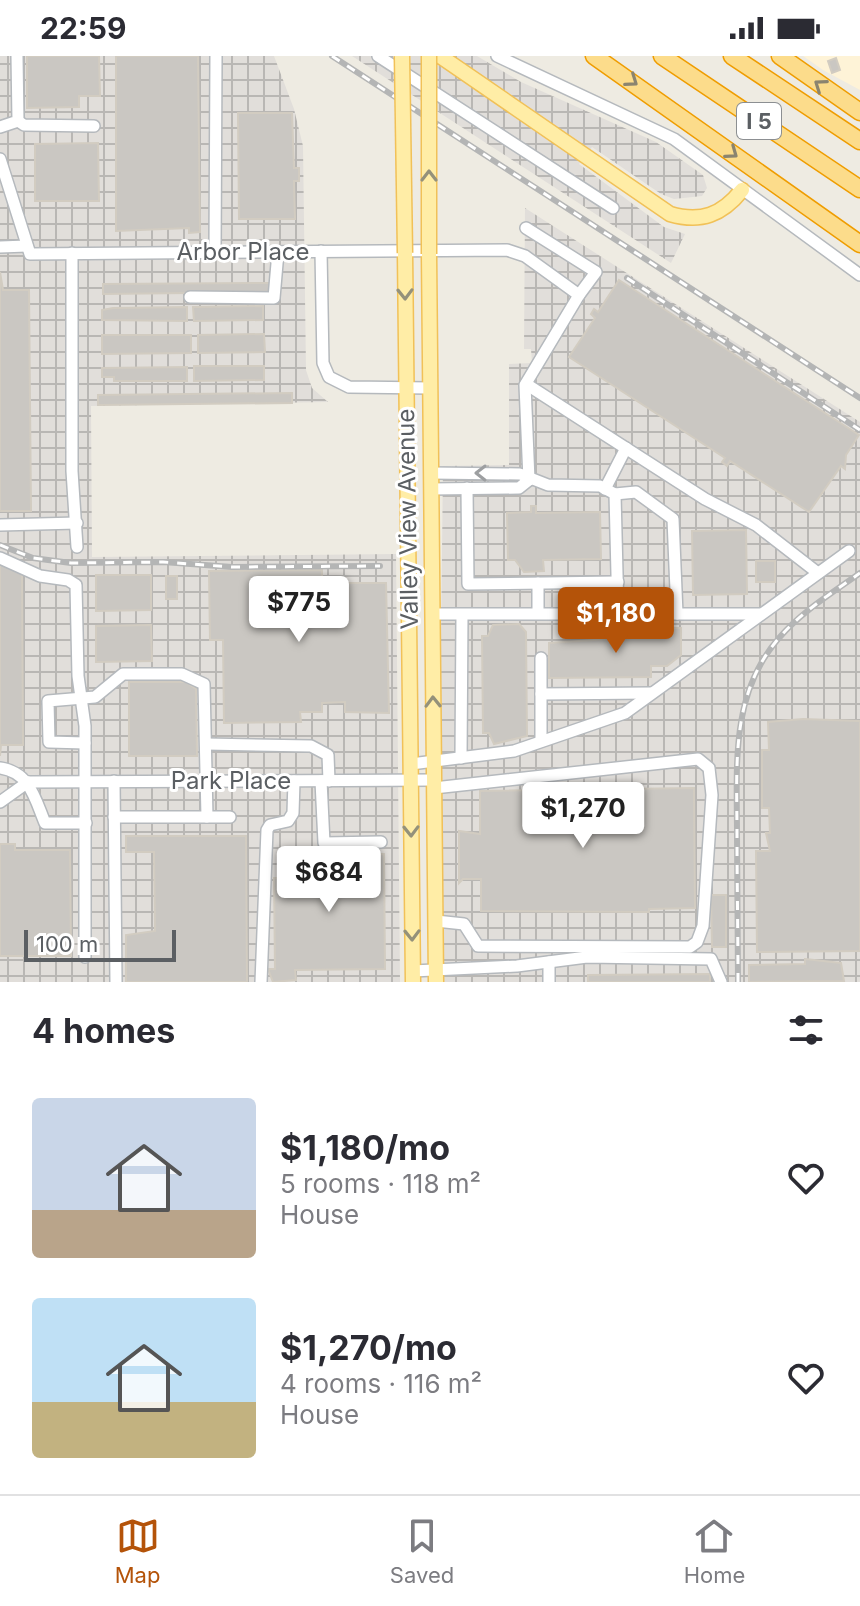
<!DOCTYPE html>
<meta charset="utf-8">
<style>
:root{--surface:#fff;--page:#f2f2f3;--text:#2b2b33;--muted:#7c7c81;--line:#e1e1e2;--accent:#b45309}
body{margin:0;font-family:Inter,sans-serif;background:var(--page);color:var(--text);height:100vh;display:flex;flex-direction:column;font-size:30px;white-space:nowrap}
*{box-sizing:border-box;margin:0}
p{font-size:26px;color:var(--muted)}
.icon{flex:none;width:44px;height:44px;fill:none;stroke:currentColor;stroke-width:2;stroke-linecap:round;stroke-linejoin:round}
.map{position:relative;height:926px;overflow:hidden}
.side{display:flex;flex-direction:column;background:var(--surface);flex:1}
.side>*{flex:none}
.scale{position:absolute;left:24px;bottom:20px;width:152px;box-sizing:border-box;padding-left:8px;border:4px solid #5b5f63;border-top:0;font-size:22px;line-height:28px;white-space:nowrap;color:#5b5f63;-webkit-text-stroke:6px #fff;paint-order:stroke}
.price{position:absolute;translate:-50% -68px;padding:0 18px;border-radius:8px;background:#fff;color:#222;font-size:26px;line-height:52px;filter:drop-shadow(0 2px 4px #0008)}
.price::after{content:'';position:absolute;left:50%;top:48px;width:24px;height:18px;margin-left:-12px;background:inherit;clip-path:polygon(0 0,100% 0,50% 100%)}
.price.selected{background:var(--accent);color:#fff}
ul{padding:0;list-style:none}
li{display:flex;align-items:center;gap:24px;height:200px;padding:0 32px}
li span{display:grid;place-items:center;flex:none;width:224px;height:160px;border-radius:8px;color:#555}
li>.icon{margin-inline-start:auto}
span .icon{width:96px;height:96px;fill:#fffc;stroke-width:1}
li b{font-size:34px}
h2{display:flex;justify-content:space-between;align-items:center;height:96px;padding:0 32px;font-size:34px}
.status{display:flex;justify-content:space-between;align-items:center;height:56px;padding:0 40px;background:var(--surface);direction:ltr}
.status svg{height:22px;fill:currentColor}
.tabs{display:flex;justify-content:space-around;align-items:center;height:112px;border-top:2px solid var(--line);background:var(--surface);font-size:22px;color:var(--muted)}
.tabs a{display:grid;justify-items:center;gap:4px}
.tabs .selected{color:var(--accent)}
.map>svg:first-child{display:block}
</style>
<div class="status"><b>22:59</b><svg viewBox="0 0 49 12"><path d="M0 12V9h3v3zM5 12V6h3v6zM10 12V3h3v9zM15 12V0h3v12zM26 1h20v11H26zM47 4h2v5h-2z"/></svg></div>
<div class="map">
<svg width="860" height="926" viewBox="0 0 860 926">
<defs>
<pattern id="industrial-grid" width="8" height="8" patternUnits="userSpaceOnUse" patternTransform="scale(2)"><rect width="8" height="8" fill="#e1deda"/><path d="M0 4h8M4 0v8" fill="none" stroke="#b9b7b4"/></pattern>
</defs>
<rect width="100%" height="100%" fill="#eeebe2"/>
<polygon fill="#fef3d7" points="803,0 860,0 860,34 823,14"/>
<g fill="url(#industrial-grid)">
<polygon points="0,0 274,0 294,53 303,90 306,314 312,332 328,346 91,350 92,501 396,498 400,926 0,926"/>
<polygon points="352,0 477,0 521,26 656,86 703,119 707,132 702,140 674,143 661,138 592,91 579,108 664,171 685,178 671,207"/>
<polygon points="525,152 860,366 860,926 443,926 440,668 443,410 509,409 509,308 532,307 531,293 524,293"/>
</g>
<g fill="#cac7c2" stroke="#d2ccc1" stroke-width="2">
<polygon points="27,0 99,0 100,40 79,40 79,51 27,52"/>
<polygon points="116,0 198,0 200,176 189,177 189,172 116,175"/>
<polygon points="836,2 840,14 832,17 828,5"/>
<polygon points="238,57 292,57 294,112 299,112 299,125 294,125 295,163 239,163"/>
<polygon points="98,87 99,145 35,145 35,88"/>
<polygon points="0,216 3,234 29,234 31,455 0,455"/>
<polygon points="619,224 859,379 846,399 845,413 841,410 809,456 730,405 727,410 722,406 725,402 569,301 595,262 591,258 594,253 598,256"/>
<polygon points="269,227 269,236 103,238 103,228"/>
<polygon points="263,250 263,264 194,265 193,251"/>
<polygon points="187,251 187,265 102,264 102,254 113,252"/>
<polygon points="264,278 265,296 198,297 198,279"/>
<polygon points="102,279 191,279 191,297 102,298"/>
<polygon points="194,310 264,310 264,324 194,325"/>
<polygon points="187,311 187,325 114,325 114,321 102,321 102,312"/>
<polygon points="292,337 292,347 98,349 98,339"/>
<polygon points="531,450 536,450 536,457 600,456 601,503 543,504 544,515 524,516 515,504 508,504 507,457 531,456"/>
<polygon points="746,474 747,538 693,539 692,475"/>
<rect x="756" y="505" width="19" height="21"/>
<polygon points="0,507 22,515 23,689 1,689 0,700"/>
<polygon points="322,514 322,527 386,527 389,657 345,656 345,646 322,647 322,656 300,656 301,666 224,667 223,584 210,584 209,515"/>
<polygon points="96,519 151,519 151,554 96,555"/>
<rect x="166" y="520" width="11" height="23"/>
<polygon points="519,568 526,576 527,680 494,688 489,677 483,677 482,580 488,580 493,569"/>
<polygon points="151,569 152,605 96,606 96,570"/>
<polygon points="650,572 681,572 681,599 667,610 651,610 651,621 549,622 549,587 623,582 623,577 651,577"/>
<polygon points="129,626 186,626 196,633 197,700 129,700"/>
<polygon points="803,663 860,665 860,895 757,896 756,795 770,795 766,777 770,777 769,752 762,752 762,694 769,694 768,666"/>
<polygon points="694,732 695,852 649,853 649,856 481,855 481,823 463,823 459,827 459,775 480,778 480,735"/>
<polygon points="126,780 246,780 247,926 126,926 126,879 155,875 154,796 126,796"/>
<polygon points="0,788 15,788 15,794 70,794 71,900 0,900"/>
<polygon points="384,798 385,913 295,914 296,924 273,926 268,913 275,913 274,822 283,822 283,799"/>
<polygon points="711,839 726,839 726,891 712,891"/>
<polygon points="805,903 841,907 844,925 749,926 749,909 805,908"/>
<polygon points="710,918 710,926 588,926 588,919"/>
</g>
<g fill="none" stroke-linecap="round" stroke-linejoin="round">
<g stroke="#b5b9bd" stroke-width="14">
<g id="minor">
<polyline points="378,0 613,152"/>
<polyline points="497,0 674,83 860,219"/>
<polyline points="18,65 24,69 94,70"/>
<polyline points="0,71 18,65 17,0"/>
<polyline points="0,103 30,198 507,194 525,200 579,239 525,329 529,424"/>
<polyline points="526,172 596,216 579,239"/>
<polyline points="0,191 27,190"/>
<polyline points="321,195 323,307 329,321 349,331 430,332"/>
<polyline points="215,196 216,0"/>
<polyline points="72,197 72,415 77,491"/>
<polyline points="190,241 274,242 278,196"/>
<polyline points="526,328 705,443 756,469 818,517"/>
<polyline points="431,417 520,418 548,429 600,430 615,438 618,558"/>
<polyline points="467,432 468,528 618,526"/>
<polyline points="431,433 519,432 529,424"/>
<polyline points="605,433 626,392"/>
<polyline points="615,438 636,436 673,463 677,558"/>
<polyline points="0,469 77,467"/>
<polyline points="0,502 40,520 68,524 76,529 78,620 85,670 85,901"/>
<polyline points="538,527 538,557"/>
<polyline points="432,558 760,558"/>
<polyline points="541,602 541,685"/>
<polyline points="541,638 651,637"/>
<polyline points="85,687 49,686 48,645 95,641 123,618 182,618 204,628 207,761"/>
<polyline points="206,688 311,690 328,699 329,725"/>
<polyline points="461,702 462,559"/>
<polyline points="411,708 514,695 625,657 849,495"/>
<path d="M0,712C30,716 35,743 45,767H86"/>
<polyline points="114,725 116,926"/>
<polyline points="321,725 324,787 381,786"/>
<polyline points="28,726 434,724"/>
<polyline points="434,732 698,703 709,712 712,739 703,870 697,886 690,891 478,890 464,868 436,865"/>
<polyline points="0,746 28,726"/>
<polyline points="114,761 230,761"/>
<polyline points="549,906 549,926"/>
<polyline points="413,915 517,910 587,901 711,903 721,926"/>
<polyline points="261,926 267,774 270,769 288,765 293,757 294,725"/>
</g>
</g>
<g stroke="#f1c158" stroke-width="17">
<g id="major">
<path d="M440,0L670,158C701,167 722,159 742,134"/>
<polyline points="405,197 413,926"/>
<polyline points="429,198 436,926"/>
</g>
</g>
<g stroke="#ef9d01" stroke-width="19">
<g id="highway">
<polyline points="594,0 860,188"/>
<polyline points="662,0 860,133"/>
<polyline points="732,0 860,85"/>
<polyline points="780,0 860,56"/>
</g>
</g>
<use href="#minor" stroke="#fff" stroke-width="11"/>
<use href="#major" stroke="#ffeda6" stroke-width="14"/>
<use href="#highway" stroke="#fcdc8b" stroke-width="16"/>
<g stroke="#b4b5b5" stroke-width="6">
<g id="rail">
<polyline points="332,0 860,342"/>
<polyline points="627,222 860,374"/>
<polyline points="0,489 33,502 71,507 163,506 232,511 380,510"/>
<path d="M738,926C738,877 737,828 737,779C737,710 730,638 779,582C801,556 832,537 860,517"/>
</g>
</g>
<use href="#rail" stroke="#fff" stroke-width="3" stroke-dasharray="9" stroke-linecap="butt"/>
<g stroke="#f1c158" stroke-width="17" stroke-linecap="butt">
<g id="major-bridge">
<polyline points="402,0 405,197"/>
<polyline points="429,0 429,198"/>
</g>
</g>
<use href="#major-bridge" stroke="#ffeda6" stroke-width="14"/>
</g>
<defs><path id="oneway-chevron" d="M-2-3.5L2.5 0L-2 3.5" fill="none" stroke-width="1.6" stroke-linecap="round" stroke-linejoin="round" transform="scale(2)"/></defs>
<g stroke="#8b846f">
<use href="#oneway-chevron" transform="translate(632 25) rotate(35)"/>
<use href="#oneway-chevron" transform="translate(820 29) rotate(-145)"/>
<use href="#oneway-chevron" transform="translate(732 97) rotate(36)"/>
</g>
<g stroke="#94917a">
<use href="#oneway-chevron" transform="translate(429 120) rotate(-90)"/>
<use href="#oneway-chevron" transform="translate(405 238) rotate(89)"/>
<use href="#oneway-chevron" transform="translate(433 646) rotate(-91)"/>
<use href="#oneway-chevron" transform="translate(411 775) rotate(89)"/>
<use href="#oneway-chevron" transform="translate(412 879) rotate(89)"/>
</g>
<use stroke="#9d9fa1" href="#oneway-chevron" transform="translate(481 417) rotate(-179)"/>
<g text-anchor="middle" stroke-width="6" stroke-linejoin="round" paint-order="stroke">
<rect fill="#fff" stroke="#8c8f92" stroke-width="2" x="737" y="47" width="44" height="36" rx="6"/>
<g font-size="22" font-weight="bold" fill="#5b5f63">
<text x="759" y="73">I 5</text>
</g>
<g font-size="24" fill="#5b5f63" stroke="#fff">
<text x="243" y="204">Arbor Place</text>
<text transform="translate(408 463) rotate(-91)" y="8">Valley View Avenue</text>
<text x="231" y="733">Park Place</text>
</g>
</g>
</svg>
<div class="scale">100 m</div>
<b class="price" style="left:299px;top:588px">$775</b>
<b class="price selected" style="left:616px;top:599px">$1,180</b>
<b class="price" style="left:583px;top:794px">$1,270</b>
<b class="price" style="left:329px;top:858px">$684</b>
</div>
<section class="side">
<h2>4 homes<svg class="icon" aria-label="filters" viewBox="0 0 24 24"><path d="M4 7h16M4 17h16"/><circle cx="9" cy="7" r="2"/><circle cx="15" cy="17" r="2"/></svg></h2>
<ul>
<li><span style="background:linear-gradient(#c9d6e8 70%,#b9a48a 0)"><svg class="icon" aria-label="home" viewBox="0 0 24 24"><path d="M3 11l9-7 9 7M6 9v11h12V9"/></svg></span><div><b>$1,180/mo</b><p>5 rooms · 118 m²</p><p>House</p></div><svg class="icon" aria-label="heart" viewBox="0 0 24 24"><path d="M12 20l-8-8c-3-5 5-10 8-4 3-6 11-1 8 4z"/></svg></li>
<li><span style="background:linear-gradient(#bfe0f5 65%,#c2b280 0)"><svg class="icon" aria-label="home" viewBox="0 0 24 24"><path d="M3 11l9-7 9 7M6 9v11h12V9"/></svg></span><div><b>$1,270/mo</b><p>4 rooms · 116 m²</p><p>House</p></div><svg class="icon" aria-label="heart" viewBox="0 0 24 24"><path d="M12 20l-8-8c-3-5 5-10 8-4 3-6 11-1 8 4z"/></svg></li>
</ul>
</section>
<nav class="tabs">
<a class="selected"><svg class="icon" aria-label="map" viewBox="0 0 24 24"><path d="M3 6l6-2 6 2 6-2v14l-6 2-6-2-6 2zM9 4v14M15 6v14"/></svg>Map</a>
<a><svg class="icon" aria-label="saved" viewBox="0 0 24 24"><path d="M7 4h10v16l-5-4-5 4z"/></svg>Saved</a>
<a><svg class="icon" aria-label="home" viewBox="0 0 24 24"><path d="M3 11l9-7 9 7M6 9v11h12V9"/></svg>Home</a>
</nav>
